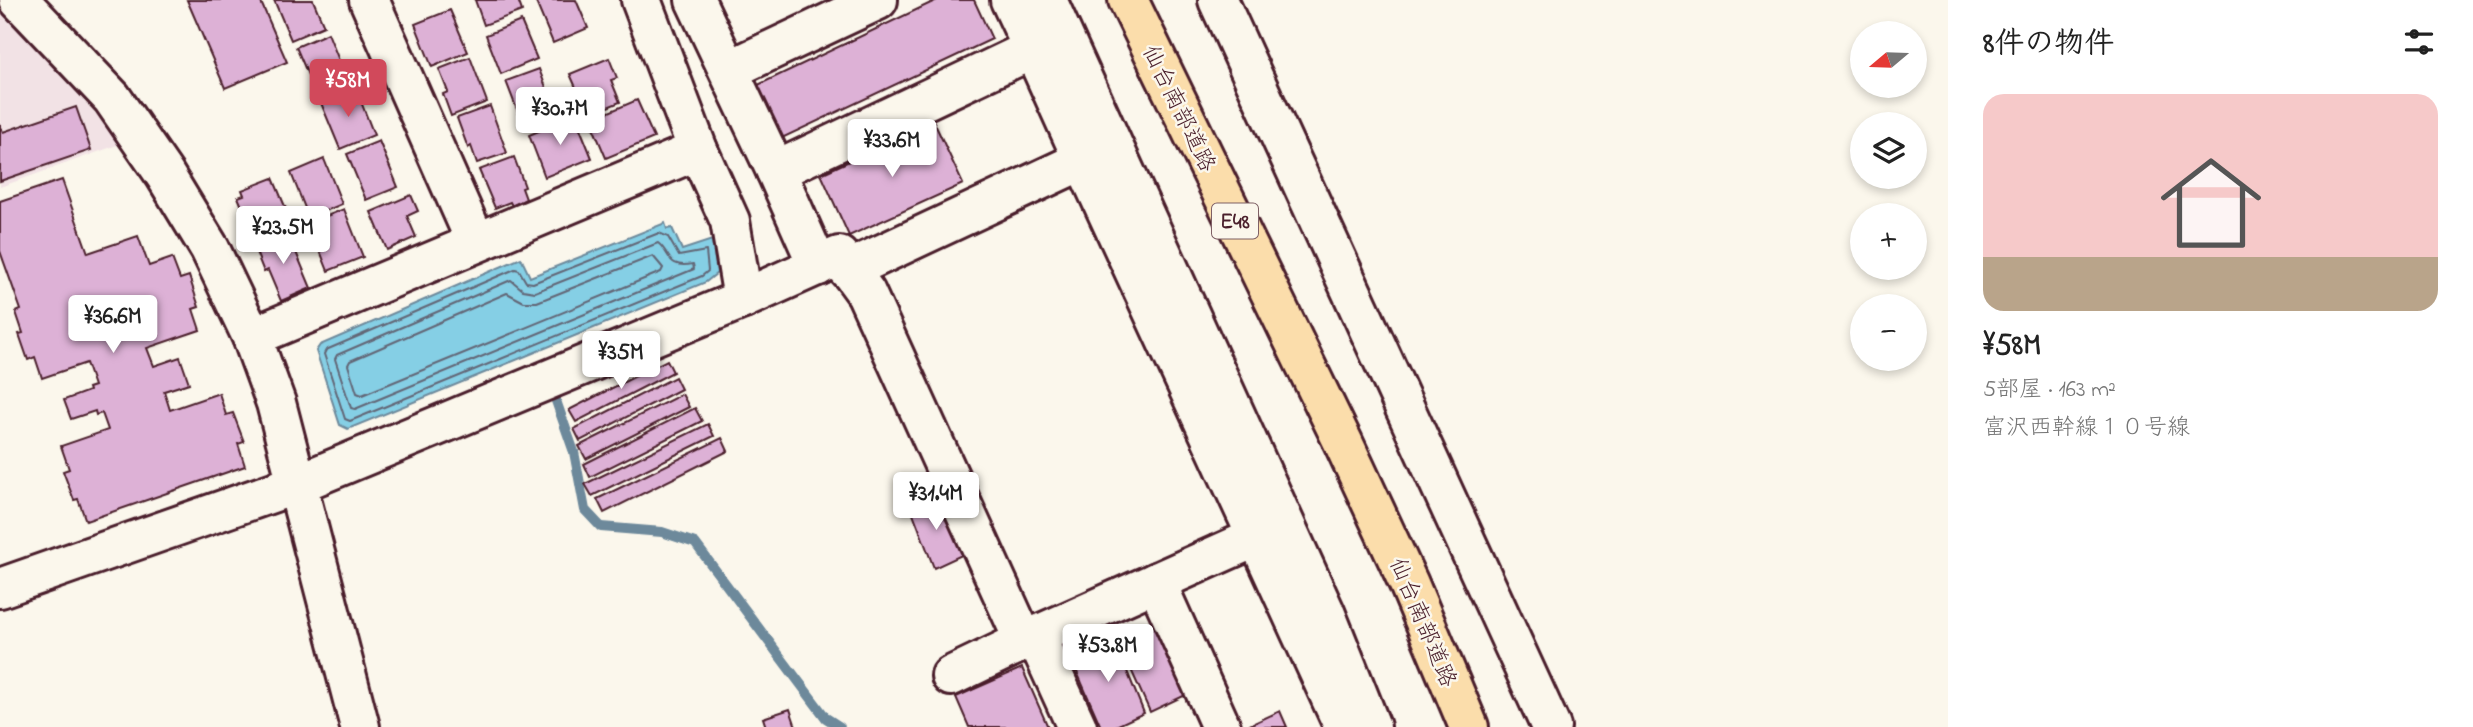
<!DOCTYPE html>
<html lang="ja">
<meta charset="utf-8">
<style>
:root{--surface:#fff;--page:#f6f6f6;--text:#222;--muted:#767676;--accent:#d1495b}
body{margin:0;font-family:"Indie Flower","Klee One",sans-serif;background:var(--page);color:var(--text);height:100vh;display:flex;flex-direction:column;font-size:26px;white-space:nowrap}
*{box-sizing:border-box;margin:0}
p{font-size:23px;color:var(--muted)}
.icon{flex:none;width:38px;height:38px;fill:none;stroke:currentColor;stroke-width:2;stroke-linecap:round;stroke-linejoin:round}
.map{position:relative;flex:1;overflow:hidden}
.sheet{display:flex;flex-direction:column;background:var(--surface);width:525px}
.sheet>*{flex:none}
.needle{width:46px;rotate:251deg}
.tools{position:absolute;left:1850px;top:21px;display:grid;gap:14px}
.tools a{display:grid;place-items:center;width:77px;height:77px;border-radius:50%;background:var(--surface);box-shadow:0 4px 10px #0003;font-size:35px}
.price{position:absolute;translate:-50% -60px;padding:0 16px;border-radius:7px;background:#fff;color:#222;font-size:23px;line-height:46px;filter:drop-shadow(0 2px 4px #0008)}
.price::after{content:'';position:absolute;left:50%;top:42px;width:21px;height:16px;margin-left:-10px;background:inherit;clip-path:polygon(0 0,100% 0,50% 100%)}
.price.selected{background:var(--accent);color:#fff}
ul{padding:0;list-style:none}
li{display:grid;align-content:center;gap:14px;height:371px;padding:0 35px}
li span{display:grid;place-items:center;height:217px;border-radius:21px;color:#555}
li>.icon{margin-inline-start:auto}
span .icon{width:126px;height:126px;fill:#fffc;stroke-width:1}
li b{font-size:30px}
h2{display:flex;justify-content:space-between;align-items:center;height:84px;padding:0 35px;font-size:30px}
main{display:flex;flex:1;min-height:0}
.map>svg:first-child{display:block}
</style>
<main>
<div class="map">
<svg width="1948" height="727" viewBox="0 0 1948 727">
<rect width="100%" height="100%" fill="#fbf7ec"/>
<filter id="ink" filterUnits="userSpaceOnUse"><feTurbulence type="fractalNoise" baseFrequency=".0143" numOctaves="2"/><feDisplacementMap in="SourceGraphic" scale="14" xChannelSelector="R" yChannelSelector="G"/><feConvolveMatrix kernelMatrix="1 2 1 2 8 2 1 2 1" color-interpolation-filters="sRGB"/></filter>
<g filter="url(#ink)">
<polygon fill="#f2e2e5" points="0,10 123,143 0,187"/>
<polygon fill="#85cfe5" stroke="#6d899b" stroke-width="2" points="665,223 667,229 672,228 682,250 712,240 717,273 706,282 348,429 340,425 316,351 320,345 521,258 530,277"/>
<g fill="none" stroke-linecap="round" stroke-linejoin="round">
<g stroke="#626575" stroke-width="2">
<polygon points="659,233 668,237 679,256 706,251 708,271 702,276 350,421 345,419 324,354 326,350 515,269 519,270 526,282 533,283"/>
<path d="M658,243C672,254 666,269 693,264L694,269L355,409L351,408L335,359L337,355L511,280L523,290L535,292Z"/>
<polygon points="653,256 663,268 661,272 362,395 357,393 348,365 350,361 507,293 524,302 537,302"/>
</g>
<polyline stroke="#6d899b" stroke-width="10" points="555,398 574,452 585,510 601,527 662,532 695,543 826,718 840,727"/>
</g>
<g fill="#ddb1d6" stroke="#4a1f2b" stroke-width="2">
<polygon points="187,0 260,0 287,62 225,88"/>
<polygon points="274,0 313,0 324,26 291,40"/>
<polygon points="475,0 518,0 522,11 484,25"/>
<polygon points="535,0 576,0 588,28 553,43"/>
<polygon points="937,0 974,0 992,39 782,138 758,85"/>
<polygon points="450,10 468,52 432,67 415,24"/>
<polygon points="521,21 537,59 501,74 486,35"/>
<polygon points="328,33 348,83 317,96 296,47"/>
<polygon points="470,57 487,102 451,116 443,94 448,92 439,69"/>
<polygon points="609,58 617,78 611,80 620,102 588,115 570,74"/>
<polygon points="539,69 557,116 524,128 506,81"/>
<polygon points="356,89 374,135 340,149 321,103"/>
<polygon points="637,100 654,138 606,158 590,120"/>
<polygon points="490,106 507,153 477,163 471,146 468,148 457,118"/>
<polygon points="76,107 91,150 0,181 0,124 3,132"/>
<polygon points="575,116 592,158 545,177 529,135"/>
<polygon points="934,122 963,184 849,236 821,174"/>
<polygon points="379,141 398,187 366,200 347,154"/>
<polygon points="514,157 525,187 522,188 526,199 512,206 510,202 495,208 479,170"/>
<polygon points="324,159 342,204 309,218 291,173"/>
<polygon points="273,178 292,223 260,236 256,225 250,226 238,197 244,195 242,190"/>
<polygon points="62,180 88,253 138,236 149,266 172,258 180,279 189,276 199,307 193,309 200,330 147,348 154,366 180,357 189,383 164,391 170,410 219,393 226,415 233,413 244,442 238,444 245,466 86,521 78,499 74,500 63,471 69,469 61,446 108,430 102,413 96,415 95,411 71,419 64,400 89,391 88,388 94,386 86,363 42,378 35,357 28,360 19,334 23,333 16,312 21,310 0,251 0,201"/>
<polygon points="411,195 418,211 407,216 416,237 387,250 371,212"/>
<polygon points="344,209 363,257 328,271 309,223"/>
<polygon points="288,233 311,288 281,301 268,270 264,272 254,247"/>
<polygon points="667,360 673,372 576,422 569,410"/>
<polygon points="675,377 681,389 580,441 574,429"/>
<polygon points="682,394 689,407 586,459 579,446"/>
<polygon points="695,408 702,421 590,477 584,464"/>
<polygon points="708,424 714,436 592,496 585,484"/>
<polygon points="722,438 728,451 604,513 597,499"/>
<polygon points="923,495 928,512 943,505 964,554 934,568 908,500"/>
<polygon points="1161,619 1190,693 1150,712 1116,636"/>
<polygon points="1114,639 1144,713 1114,727 1101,727 1070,656"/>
<polygon points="1022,668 1048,727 969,727 956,697"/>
<polygon points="790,709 796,727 766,727 763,718"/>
<polygon points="1280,711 1287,727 1250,727 1250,725"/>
</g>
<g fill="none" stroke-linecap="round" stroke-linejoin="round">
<g stroke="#4a1f2b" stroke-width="44">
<g id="minor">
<polyline points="19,0 112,98 165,175 210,249 252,337 276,403 360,727"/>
<polyline points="369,0 476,242"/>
<polyline points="641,0 698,150 730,221 743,299"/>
<polyline points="695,0 776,171"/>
<polyline points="1047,0 1325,612 1371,727"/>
<polyline points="1218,0 1551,727"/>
<polyline points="729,70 878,0"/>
<polyline points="1083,160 1257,537"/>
<polyline points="818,266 776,171 1033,49 1010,0"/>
<polyline points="848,270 1083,160 1033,49 1057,39"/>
<polyline points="252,337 698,150"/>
<polyline points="1156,582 1221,727"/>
<polyline points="0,588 297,484 743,299 839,256 866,293 1024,641 1257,537 1344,727"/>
<polyline points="1036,637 1077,727"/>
<polyline points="951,676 1024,641"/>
</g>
</g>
<g stroke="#4a1f2b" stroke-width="44">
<polyline id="highway" points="1128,0 1343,442 1409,584 1469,727"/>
</g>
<use href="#minor" stroke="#fbf7ec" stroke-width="38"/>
<use href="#highway" stroke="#fbddab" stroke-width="38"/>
</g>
</g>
<g text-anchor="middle" stroke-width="5" stroke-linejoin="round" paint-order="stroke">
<rect fill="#fbf7ec" stroke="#7f6065" stroke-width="2" x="1212" y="203.5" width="46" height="35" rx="5"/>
<g font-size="21" font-weight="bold" fill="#4a1f2b">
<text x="1235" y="228">E48</text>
</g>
<g font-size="23" fill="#4a1f2b" stroke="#fbf7ec">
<text transform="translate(1180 108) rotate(64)" y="8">仙台南部道路</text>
<text transform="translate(1424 622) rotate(67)" y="8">仙台南部道路</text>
</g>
</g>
</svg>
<div class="tools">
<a><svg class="needle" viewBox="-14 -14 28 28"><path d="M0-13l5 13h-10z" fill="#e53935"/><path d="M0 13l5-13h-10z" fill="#767676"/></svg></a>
<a><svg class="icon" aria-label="layers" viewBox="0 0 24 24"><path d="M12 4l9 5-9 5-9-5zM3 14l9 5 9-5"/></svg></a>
<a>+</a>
<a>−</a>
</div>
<b class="price selected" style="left:348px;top:119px">¥58M</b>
<b class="price" style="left:560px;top:147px">¥30.7M</b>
<b class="price" style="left:892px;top:179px">¥33.6M</b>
<b class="price" style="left:283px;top:266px">¥23.5M</b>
<b class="price" style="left:113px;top:355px">¥36.6M</b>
<b class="price" style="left:621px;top:391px">¥35M</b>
<b class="price" style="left:936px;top:532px">¥31.4M</b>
<b class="price" style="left:1108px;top:684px">¥53.8M</b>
</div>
<section class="sheet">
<h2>8件の物件<svg class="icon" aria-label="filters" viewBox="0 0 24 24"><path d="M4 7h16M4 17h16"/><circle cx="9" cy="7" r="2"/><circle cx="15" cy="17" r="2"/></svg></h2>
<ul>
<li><span style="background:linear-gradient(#f6c9c9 75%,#b9a48a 0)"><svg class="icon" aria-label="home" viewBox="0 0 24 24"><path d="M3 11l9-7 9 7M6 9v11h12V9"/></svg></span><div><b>¥58M</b><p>5部屋 · 163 m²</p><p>富沢西幹線１０号線</p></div></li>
</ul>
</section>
</main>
